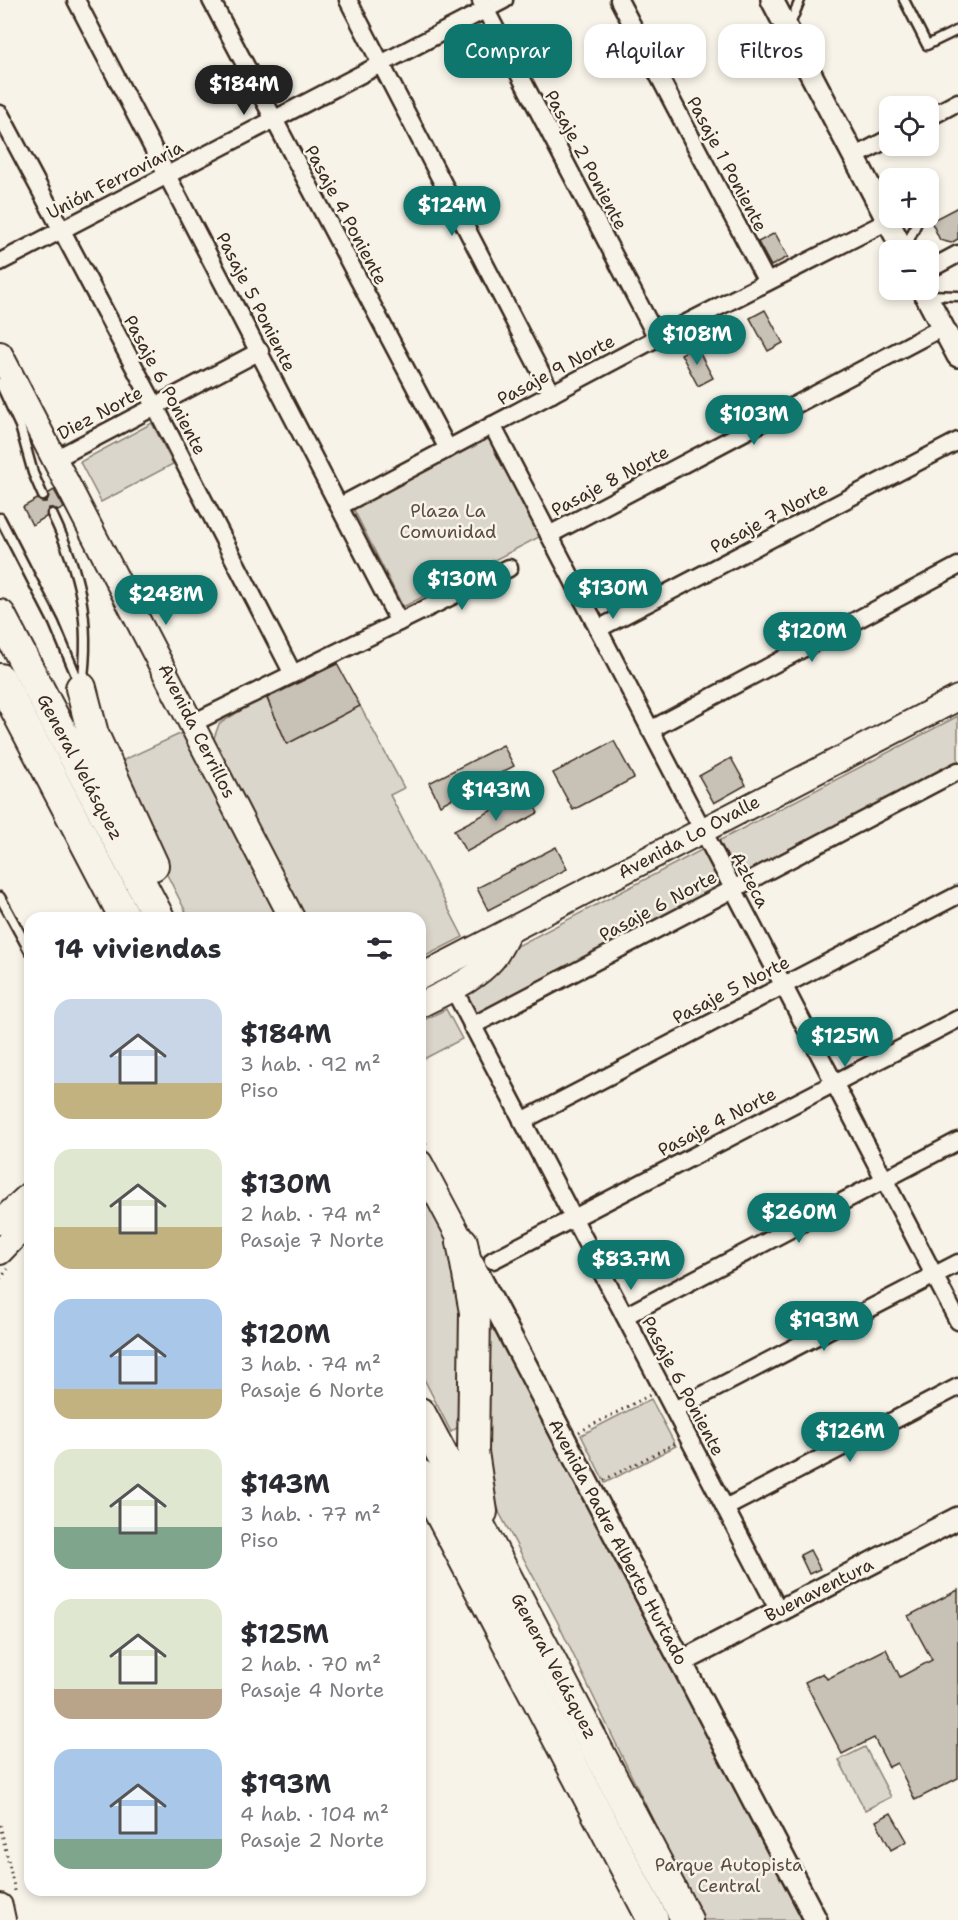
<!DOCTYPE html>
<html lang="es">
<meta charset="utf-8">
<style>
:root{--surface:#fff;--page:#f2f2f3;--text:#2b2b33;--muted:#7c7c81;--accent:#0f766e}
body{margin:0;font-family:"Shantell Sans",sans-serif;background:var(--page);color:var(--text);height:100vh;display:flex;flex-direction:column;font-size:22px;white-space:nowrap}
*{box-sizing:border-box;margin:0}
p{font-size:20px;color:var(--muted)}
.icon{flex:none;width:33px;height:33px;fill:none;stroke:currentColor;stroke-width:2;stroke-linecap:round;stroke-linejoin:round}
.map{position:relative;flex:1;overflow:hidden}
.sheet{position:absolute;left:24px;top:912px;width:402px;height:984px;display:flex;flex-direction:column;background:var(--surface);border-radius:18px;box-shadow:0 3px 9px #0003}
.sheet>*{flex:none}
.banner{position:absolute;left:444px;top:24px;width:423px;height:54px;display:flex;gap:12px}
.controls{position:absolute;left:879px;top:96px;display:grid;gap:12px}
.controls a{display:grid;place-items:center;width:60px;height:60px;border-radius:12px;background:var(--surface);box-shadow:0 3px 9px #0003;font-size:30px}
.price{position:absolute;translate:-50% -51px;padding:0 14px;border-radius:21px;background:var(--accent);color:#fff;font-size:20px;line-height:39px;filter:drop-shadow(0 2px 3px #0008)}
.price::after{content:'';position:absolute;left:50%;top:36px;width:18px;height:14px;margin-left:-9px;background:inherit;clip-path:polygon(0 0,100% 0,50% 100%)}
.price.current{background:#222;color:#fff}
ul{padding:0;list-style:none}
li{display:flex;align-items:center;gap:18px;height:150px;padding:0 30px}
li span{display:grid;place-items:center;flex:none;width:168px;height:120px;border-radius:18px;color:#555}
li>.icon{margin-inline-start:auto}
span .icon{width:72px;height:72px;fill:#fffc;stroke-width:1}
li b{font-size:26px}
h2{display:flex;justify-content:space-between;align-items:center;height:72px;padding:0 30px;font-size:26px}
.tag{padding:0 21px;border-radius:18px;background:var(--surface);box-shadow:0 3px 9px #0003;font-size:21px;line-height:54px}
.tag.current{background:var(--accent);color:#fff}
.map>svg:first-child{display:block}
</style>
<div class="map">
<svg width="958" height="1920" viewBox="0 0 958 1920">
<rect width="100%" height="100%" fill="#f7f3e8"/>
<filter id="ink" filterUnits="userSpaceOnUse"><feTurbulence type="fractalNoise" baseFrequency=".0167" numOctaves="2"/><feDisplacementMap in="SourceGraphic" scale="12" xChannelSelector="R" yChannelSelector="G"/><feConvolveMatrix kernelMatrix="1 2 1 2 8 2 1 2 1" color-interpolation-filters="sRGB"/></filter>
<g filter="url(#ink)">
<g fill="#dbd6cb" stroke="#8b8074" stroke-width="1.5">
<polygon points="152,423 173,464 101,502 80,462"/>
<polygon points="492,437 543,535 403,607 353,508"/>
<polygon points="265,695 287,744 360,706 404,788 390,795 463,937 420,959 420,918 303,918 213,741 219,724"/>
<polygon points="958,716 958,764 478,1014 465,991 502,954"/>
<polygon points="182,733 282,918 189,918 154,849 117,763"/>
<polygon points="446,1009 462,1039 420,1061 420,1022"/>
<polygon points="420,1172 463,1273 463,1423 451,1432 420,1371"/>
<polygon points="486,1301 802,1920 701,1920 699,1916 557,1621 500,1514 488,1479"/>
<polygon points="651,1399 676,1446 605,1483 581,1435"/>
<polygon points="865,1747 891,1797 865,1810 839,1760"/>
</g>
<g fill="#c8c1b6" stroke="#3b2a1e" stroke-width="1.5">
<polygon points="958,207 958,239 951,243 940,240 931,221"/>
<polygon points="775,233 788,257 771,266 758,242"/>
<polygon points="765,310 783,343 768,351 750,318"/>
<polygon points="696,346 713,378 698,386 681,354"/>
<polygon points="54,490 64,508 58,511 53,508 49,508 46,517 32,525 23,507 37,499 42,502 46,502 49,493"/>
<polygon points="337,664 360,706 287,744 267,698"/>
<polygon points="614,741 634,778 573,810 553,773"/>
<polygon points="503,745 514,766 440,805 429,783"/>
<polygon points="731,758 746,785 714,803 699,776"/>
<polygon points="527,792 538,813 466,852 454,830"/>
<polygon points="556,847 567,869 488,910 477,888"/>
<polygon points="810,1550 820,1569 809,1574 800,1555"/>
<polygon points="958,1590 958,1778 915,1800 897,1763 889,1767 874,1738 842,1754 805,1682 823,1673 827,1679 886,1649 900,1677 932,1660 908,1616"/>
<polygon points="891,1813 907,1841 891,1850 876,1821"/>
</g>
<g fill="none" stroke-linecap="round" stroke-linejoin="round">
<g stroke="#3b2a1e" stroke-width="13">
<g id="service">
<polyline points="904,0 927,45 958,30"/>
<polyline points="789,27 800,0"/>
<polyline points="872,187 890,188"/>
<polyline points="906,247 919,218"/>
<polyline points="928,295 958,296"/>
<polyline points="0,383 20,426 33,473 43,496"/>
<path d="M52,514C80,572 91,620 82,685"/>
<polyline points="0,518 54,623 80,685"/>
<polyline points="0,897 30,952"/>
</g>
</g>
<g stroke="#3b2a1e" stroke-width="21">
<g id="minor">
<polyline points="76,0 399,622"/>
<polyline points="211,0 448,449"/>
<polyline points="348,0 552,394"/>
<polyline points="619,0 767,282"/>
<polyline points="481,1 657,338"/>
<polyline points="0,114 155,406 293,674"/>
<polyline points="928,118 958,102"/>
<polyline points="854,157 890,138"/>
<polyline points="0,262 504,0"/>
<polyline points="928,270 958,254"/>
<polyline points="492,425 958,1321"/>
<polyline points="55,459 260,351"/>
<polyline points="340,506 657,338 888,221"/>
<polyline points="549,535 943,327"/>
<polyline points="598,629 958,441"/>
<polyline points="193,723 509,568"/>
<polyline points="650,730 958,566"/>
<polyline points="453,988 779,1611"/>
<polyline points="472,1026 958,771"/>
<polyline points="522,1121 958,895"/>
<polyline points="493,1260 958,1019"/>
<polyline points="625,1316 958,1141"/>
<polyline points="674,1410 958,1263"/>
<polyline points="725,1508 958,1387"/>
</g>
</g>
<g stroke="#3b2a1e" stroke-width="26">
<g id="tertiary">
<polyline points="772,0 903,250"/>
<polyline points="923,290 958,356"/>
<polyline points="473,1264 816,1920"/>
<polyline points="681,1662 958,1518"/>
</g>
</g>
<g stroke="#3b2a1e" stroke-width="28">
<g id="secondary">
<polyline points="0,354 292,918"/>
<polyline points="420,977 958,698"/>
<path d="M420,1005C445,992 474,981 492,960C499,952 504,940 509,931"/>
<polyline points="420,1163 462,1242"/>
<polyline points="0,1222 30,1194"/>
<polyline points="0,1252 30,1221"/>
<polyline points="0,1906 3,1920"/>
</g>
</g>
<g stroke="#3b2a1e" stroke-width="34">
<g id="motorway">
<polyline points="0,615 159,918"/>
<polyline points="0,679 125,918"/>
<polyline points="81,688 93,734 153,865"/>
<polyline points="462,1242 475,1312 473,1452 482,1512"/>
<polyline points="420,1413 687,1920"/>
<polyline points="420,1475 653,1920"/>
</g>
</g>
<g stroke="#3b2a1e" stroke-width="3" stroke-dasharray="1.5 4.5" stroke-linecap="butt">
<polyline points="420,1133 426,1145"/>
<polyline points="0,1279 8,1269"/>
<polyline points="579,1432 650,1395"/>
<polyline points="604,1480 676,1443"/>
<polyline points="0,1825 16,1895"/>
</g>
<use href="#service" stroke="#f7f3e8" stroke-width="8"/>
<use href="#minor" stroke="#f7f3e8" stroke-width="16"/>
<use href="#tertiary" stroke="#f7f3e8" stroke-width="21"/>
<use href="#secondary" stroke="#f7f3e8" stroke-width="24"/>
<use href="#motorway" stroke="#f7f3e8" stroke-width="30"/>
</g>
</g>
<g text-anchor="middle" stroke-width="5" stroke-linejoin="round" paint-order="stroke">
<g font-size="18" fill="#3b2a1e" stroke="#f7f3e8">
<text transform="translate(586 160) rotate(62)" y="6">Pasaje 2 Poniente</text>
<text transform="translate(727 164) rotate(62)" y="6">Pasaje 1 Poniente</text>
<text transform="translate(115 180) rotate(-27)" y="6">Unión Ferroviaria</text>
<text transform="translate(346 215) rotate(62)" y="6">Pasaje 4 Poniente</text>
<text transform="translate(256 302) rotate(63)" y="6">Pasaje 5 Poniente</text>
<text transform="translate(556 370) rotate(-28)" y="6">Pasaje 9 Norte</text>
<text transform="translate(165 385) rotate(62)" y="6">Pasaje 6 Poniente</text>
<text transform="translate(100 413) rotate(-28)" y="6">Diez Norte</text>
<text transform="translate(610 481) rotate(-28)" y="6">Pasaje 8 Norte</text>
<text transform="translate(769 518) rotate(-28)" y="6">Pasaje 7 Norte</text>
<text transform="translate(197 731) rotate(63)" y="6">Avenida Cerrillos</text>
<text transform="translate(80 767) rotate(62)" y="6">General Velásquez</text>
<text transform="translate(689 837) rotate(-28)" y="6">Avenida Lo Ovalle</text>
<text transform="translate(750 880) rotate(62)" y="6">Azteca</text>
<text transform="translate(658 906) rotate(-28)" y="6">Pasaje 6 Norte</text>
<text transform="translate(731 990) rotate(-27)" y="6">Pasaje 5 Norte</text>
<text transform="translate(717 1122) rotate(-27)" y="6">Pasaje 4 Norte</text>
<text transform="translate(683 1386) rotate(62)" y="6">Pasaje 6 Poniente</text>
<text transform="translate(618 1542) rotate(62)" y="6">Avenida Padre Alberto Hurtado</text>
<text transform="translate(819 1590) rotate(-27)" y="6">Buenaventura</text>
<text transform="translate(554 1666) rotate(62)" y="6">General Velásquez</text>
</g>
<g font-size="18" fill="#5b4c41" stroke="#f7f3e8">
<text x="448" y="517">Plaza La<tspan x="448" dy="21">Comunidad</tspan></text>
<text x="729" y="1871">Parque Autopista<tspan x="729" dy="21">Central</tspan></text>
</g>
</g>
</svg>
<div class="controls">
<a><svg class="icon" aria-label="locate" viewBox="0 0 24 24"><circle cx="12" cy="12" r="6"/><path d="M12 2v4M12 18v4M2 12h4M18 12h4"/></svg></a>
<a>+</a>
<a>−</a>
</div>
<b class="price current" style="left:244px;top:116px">$184M</b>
<b class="price" style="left:452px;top:237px">$124M</b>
<b class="price" style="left:697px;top:366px">$108M</b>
<b class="price" style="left:754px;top:446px">$103M</b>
<b class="price" style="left:462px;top:611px">$130M</b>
<b class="price" style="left:613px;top:620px">$130M</b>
<b class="price" style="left:166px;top:626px">$248M</b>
<b class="price" style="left:812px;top:663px">$120M</b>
<b class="price" style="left:496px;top:822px">$143M</b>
<b class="price" style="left:845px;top:1068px">$125M</b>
<b class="price" style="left:799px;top:1244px">$260M</b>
<b class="price" style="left:631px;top:1291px">$83.7M</b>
<b class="price" style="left:824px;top:1352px">$193M</b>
<b class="price" style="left:850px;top:1463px">$126M</b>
<div class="banner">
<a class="tag current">Comprar</a>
<a class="tag">Alquilar</a>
<a class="tag">Filtros</a>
</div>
<section class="sheet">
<h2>14 viviendas<svg class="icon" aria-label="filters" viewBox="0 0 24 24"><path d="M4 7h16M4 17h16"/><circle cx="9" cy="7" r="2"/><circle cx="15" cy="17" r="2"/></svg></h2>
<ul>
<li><span style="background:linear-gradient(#c9d6e8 70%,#c2b280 0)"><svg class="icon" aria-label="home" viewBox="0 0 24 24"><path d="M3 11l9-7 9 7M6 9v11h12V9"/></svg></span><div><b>$184M</b><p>3 hab. · 92 m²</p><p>Piso</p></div></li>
<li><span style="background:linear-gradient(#dfe7d0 65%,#c2b280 0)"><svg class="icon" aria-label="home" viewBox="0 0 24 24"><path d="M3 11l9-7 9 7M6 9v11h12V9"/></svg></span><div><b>$130M</b><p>2 hab. · 74 m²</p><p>Pasaje 7 Norte</p></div></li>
<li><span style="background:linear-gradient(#a9c7e8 75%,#c2b280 0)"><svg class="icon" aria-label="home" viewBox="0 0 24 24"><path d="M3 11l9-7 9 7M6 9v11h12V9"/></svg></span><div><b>$120M</b><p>3 hab. · 74 m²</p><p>Pasaje 6 Norte</p></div></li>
<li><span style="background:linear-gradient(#dfe7d0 65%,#7fa58c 0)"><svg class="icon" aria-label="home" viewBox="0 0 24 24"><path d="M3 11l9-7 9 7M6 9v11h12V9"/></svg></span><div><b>$143M</b><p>3 hab. · 77 m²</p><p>Piso</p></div></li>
<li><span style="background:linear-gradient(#dfe7d0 75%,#b9a48a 0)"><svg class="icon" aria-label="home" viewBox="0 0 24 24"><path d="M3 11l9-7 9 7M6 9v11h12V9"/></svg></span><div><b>$125M</b><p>2 hab. · 70 m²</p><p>Pasaje 4 Norte</p></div></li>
<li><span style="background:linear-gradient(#a9c7e8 75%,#7fa58c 0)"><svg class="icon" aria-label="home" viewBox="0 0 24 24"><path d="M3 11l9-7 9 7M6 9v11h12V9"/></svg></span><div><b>$193M</b><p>4 hab. · 104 m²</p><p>Pasaje 2 Norte</p></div></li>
</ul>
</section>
</div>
